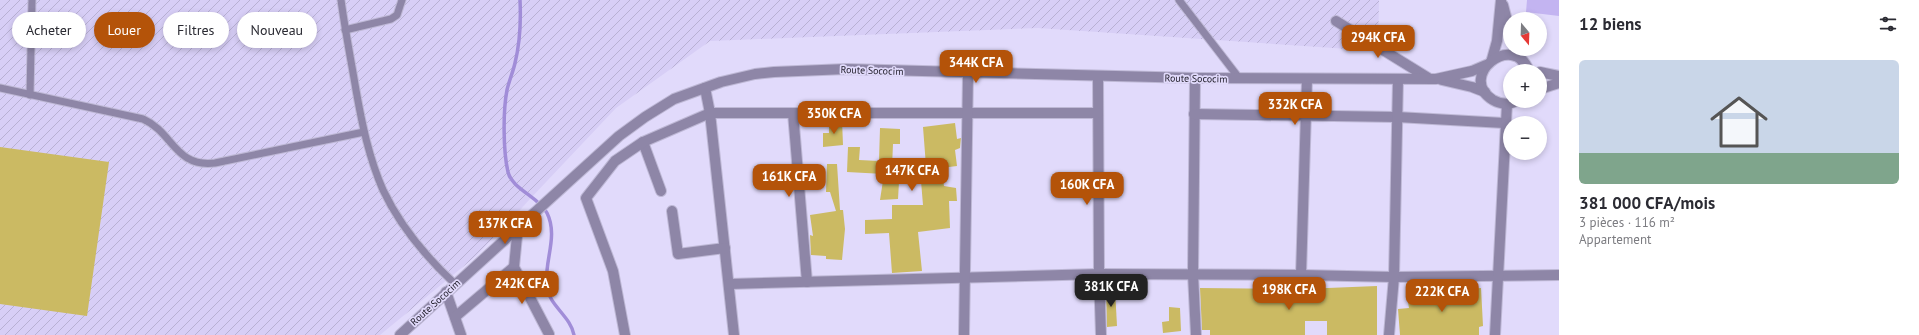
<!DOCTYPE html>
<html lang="fr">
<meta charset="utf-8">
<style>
:root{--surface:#fff;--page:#f2f2f3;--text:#2b2b33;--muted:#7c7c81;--accent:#b45309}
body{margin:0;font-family:"PT Sans",sans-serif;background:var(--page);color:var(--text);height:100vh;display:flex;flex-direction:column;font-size:15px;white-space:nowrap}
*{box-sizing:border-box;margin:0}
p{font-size:13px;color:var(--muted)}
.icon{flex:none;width:22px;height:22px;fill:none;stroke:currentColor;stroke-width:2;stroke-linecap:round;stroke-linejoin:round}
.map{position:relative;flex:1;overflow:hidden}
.panel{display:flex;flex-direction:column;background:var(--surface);width:360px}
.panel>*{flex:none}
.guide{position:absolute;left:12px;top:12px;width:380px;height:36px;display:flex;gap:8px}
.needle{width:26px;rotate:161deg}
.controls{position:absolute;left:1503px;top:12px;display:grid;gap:8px}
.controls a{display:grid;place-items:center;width:44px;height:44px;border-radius:50%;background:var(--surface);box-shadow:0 2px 6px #0003;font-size:20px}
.price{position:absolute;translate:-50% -34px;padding:0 9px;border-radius:8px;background:var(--accent);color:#fff;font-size:13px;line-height:26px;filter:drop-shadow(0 1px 2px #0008)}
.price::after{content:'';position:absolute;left:50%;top:24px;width:12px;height:9px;margin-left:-6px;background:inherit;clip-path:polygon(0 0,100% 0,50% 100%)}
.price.active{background:#222;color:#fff}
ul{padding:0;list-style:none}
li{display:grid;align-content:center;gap:8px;height:212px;padding:0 20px}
li span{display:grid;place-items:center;height:124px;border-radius:6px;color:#555}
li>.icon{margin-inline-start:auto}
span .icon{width:72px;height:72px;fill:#fffc;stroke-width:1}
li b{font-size:17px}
h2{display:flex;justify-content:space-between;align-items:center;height:48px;padding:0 20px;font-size:17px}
.chip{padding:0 14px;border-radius:18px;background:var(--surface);box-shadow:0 2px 6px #0003;font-size:14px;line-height:36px}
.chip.active{background:var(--accent);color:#fff}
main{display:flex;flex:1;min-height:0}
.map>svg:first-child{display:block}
</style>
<main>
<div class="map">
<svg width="1559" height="335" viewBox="0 0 1559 335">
<defs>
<pattern id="industrial-furrows" width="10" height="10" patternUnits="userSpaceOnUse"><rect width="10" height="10" fill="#d7cef6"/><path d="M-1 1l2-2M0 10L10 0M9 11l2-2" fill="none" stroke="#b8b0d3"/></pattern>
</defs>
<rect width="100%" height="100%" fill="#e1dafb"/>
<polygon fill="url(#industrial-furrows)" points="0,0 1379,0 1378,51 1038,28 710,41 616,108 476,256 380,335 0,335"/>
<polygon fill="#c3b4f1" points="1527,0 1559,0 1559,16 1526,12"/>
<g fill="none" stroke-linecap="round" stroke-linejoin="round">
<path stroke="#a18dd8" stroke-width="3.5" d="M520,0C521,21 520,43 515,63C513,72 509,81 507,90C503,110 503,151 508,172C512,189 539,197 547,213C559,237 543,263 547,288C550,306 571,317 574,335"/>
</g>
<g fill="#cbba63">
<polygon points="842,120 843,145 823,147 823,133 829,133 829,121"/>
<polygon points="955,123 957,139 961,138 960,148 955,150 957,166 941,168 944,186 956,188 957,201 949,201 950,228 918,232 922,271 892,273 889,233 865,234 865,220 892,219 892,205 923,205 921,181 899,182 898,199 880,200 884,174 847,172 848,147 860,147 859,160 879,161 880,128 900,129 900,144 893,144 892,167 926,166 923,127"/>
<polygon points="0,147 109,162 87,316 0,304"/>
<polygon points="827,164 837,164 840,210 843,210 845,229 842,260 826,259 826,256 811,255 810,235 813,236 810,215 836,211 830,192 826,192"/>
<polygon points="1377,286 1377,335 1327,335 1327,321 1305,321 1305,335 1210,335 1210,330 1202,330 1200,288 1303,289"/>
<polygon points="1416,288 1418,292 1481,288 1483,326 1479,327 1479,335 1400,335 1398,309 1409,308 1406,291"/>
<polygon points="1106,289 1115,289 1117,326 1107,327"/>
<polygon points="1169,307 1180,308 1181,331 1163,333 1162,322 1169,321"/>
</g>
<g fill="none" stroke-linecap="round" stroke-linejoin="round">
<g stroke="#beb8d5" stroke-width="9">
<g id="service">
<path d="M341,0C345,30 351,60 356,90C362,124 369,158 383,190C400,226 426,257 455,284"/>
<polyline points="1179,0 1239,78"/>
<polyline points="345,30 391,19 397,15 402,0"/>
<path d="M0,88L143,119C173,132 175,168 215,163L364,132"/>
<polyline points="30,95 32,0"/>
</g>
</g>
<g stroke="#beb8d5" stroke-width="12">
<g id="minor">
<polyline points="1503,5 1510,32"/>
<polyline points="1336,21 1430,79"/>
<polyline points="1516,49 1522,61"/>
<polyline points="1492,59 1497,41 1501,0"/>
<polyline points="1098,76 1099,274 1101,335"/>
<polyline points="1195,78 1193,274 1196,335"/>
<polyline points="705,88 710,113 734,335"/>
<polyline points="793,113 807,282"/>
<polyline points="1194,114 1397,117 1504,123"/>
<polyline points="643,142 661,191"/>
<polyline points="672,211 678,254 725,248"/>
<polyline points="518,226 514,267 549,334"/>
<polyline points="1301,275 1307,79"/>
<polyline points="729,284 1099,274 1301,275 1394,277 1559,275"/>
<polyline points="446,292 461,335"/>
<polyline points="455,317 514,267"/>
<polyline points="625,335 613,271 586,198 615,161 643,142 710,113 1098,113"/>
<polyline points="964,335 968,73"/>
<polyline points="1389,335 1394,277 1398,79"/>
<polyline points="1495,335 1507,104"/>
</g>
</g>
<g stroke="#beb8d5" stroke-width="12">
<g id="tertiary">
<polyline points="1540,72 1559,76"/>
<polyline points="1442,80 1472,87 1485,92"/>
<polyline points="1540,89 1559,83"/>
<path d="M1517,101C1509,105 1500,104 1493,100C1456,77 1513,30 1529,71"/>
<polyline points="400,335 619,136 645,117 674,99 721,82 755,74 774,72 846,69 1195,78 1436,79 1472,71 1486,65"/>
</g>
</g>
<use href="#service" stroke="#8e86a7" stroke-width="7"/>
<use href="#minor" stroke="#8e86a7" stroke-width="10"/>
<use href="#tertiary" stroke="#8e86a7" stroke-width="10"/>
</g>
<g text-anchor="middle" stroke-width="3.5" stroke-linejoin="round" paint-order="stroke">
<g font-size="10" fill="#1f1c28" stroke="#e1dafb">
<text transform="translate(872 70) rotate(2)" y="4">Route Sococim</text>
<text transform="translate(1196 78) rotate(1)" y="4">Route Sococim</text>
<text transform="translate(435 302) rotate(-42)" y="4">Route Sococim</text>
</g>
</g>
</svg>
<div class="controls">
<a><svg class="needle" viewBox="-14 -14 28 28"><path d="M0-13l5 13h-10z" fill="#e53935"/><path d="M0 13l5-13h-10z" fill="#7c7c81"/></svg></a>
<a>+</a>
<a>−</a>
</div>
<b class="price" style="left:1378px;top:59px">294K CFA</b>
<b class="price" style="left:976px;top:84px">344K CFA</b>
<b class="price" style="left:1295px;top:126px">332K CFA</b>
<b class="price" style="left:834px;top:135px">350K CFA</b>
<b class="price" style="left:912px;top:192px">147K CFA</b>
<b class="price" style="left:789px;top:198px">161K CFA</b>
<b class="price" style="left:1087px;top:206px">160K CFA</b>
<b class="price" style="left:505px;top:245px">137K CFA</b>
<b class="price" style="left:522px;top:305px">242K CFA</b>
<b class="price active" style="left:1111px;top:308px">381K CFA</b>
<b class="price" style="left:1289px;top:311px">198K CFA</b>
<b class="price" style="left:1442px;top:313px">222K CFA</b>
<div class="guide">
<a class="chip">Acheter</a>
<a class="chip active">Louer</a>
<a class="chip">Filtres</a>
<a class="chip">Nouveau</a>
</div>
</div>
<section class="panel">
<h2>12 biens<svg class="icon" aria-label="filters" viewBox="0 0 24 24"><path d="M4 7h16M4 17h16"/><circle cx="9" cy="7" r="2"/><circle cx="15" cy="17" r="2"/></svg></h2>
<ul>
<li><span style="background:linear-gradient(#c9d6e8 75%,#7fa58c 0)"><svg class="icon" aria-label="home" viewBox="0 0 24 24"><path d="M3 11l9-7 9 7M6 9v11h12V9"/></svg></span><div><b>381 000 CFA/mois</b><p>3 pièces · 116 m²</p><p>Appartement</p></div></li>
</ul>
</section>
</main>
